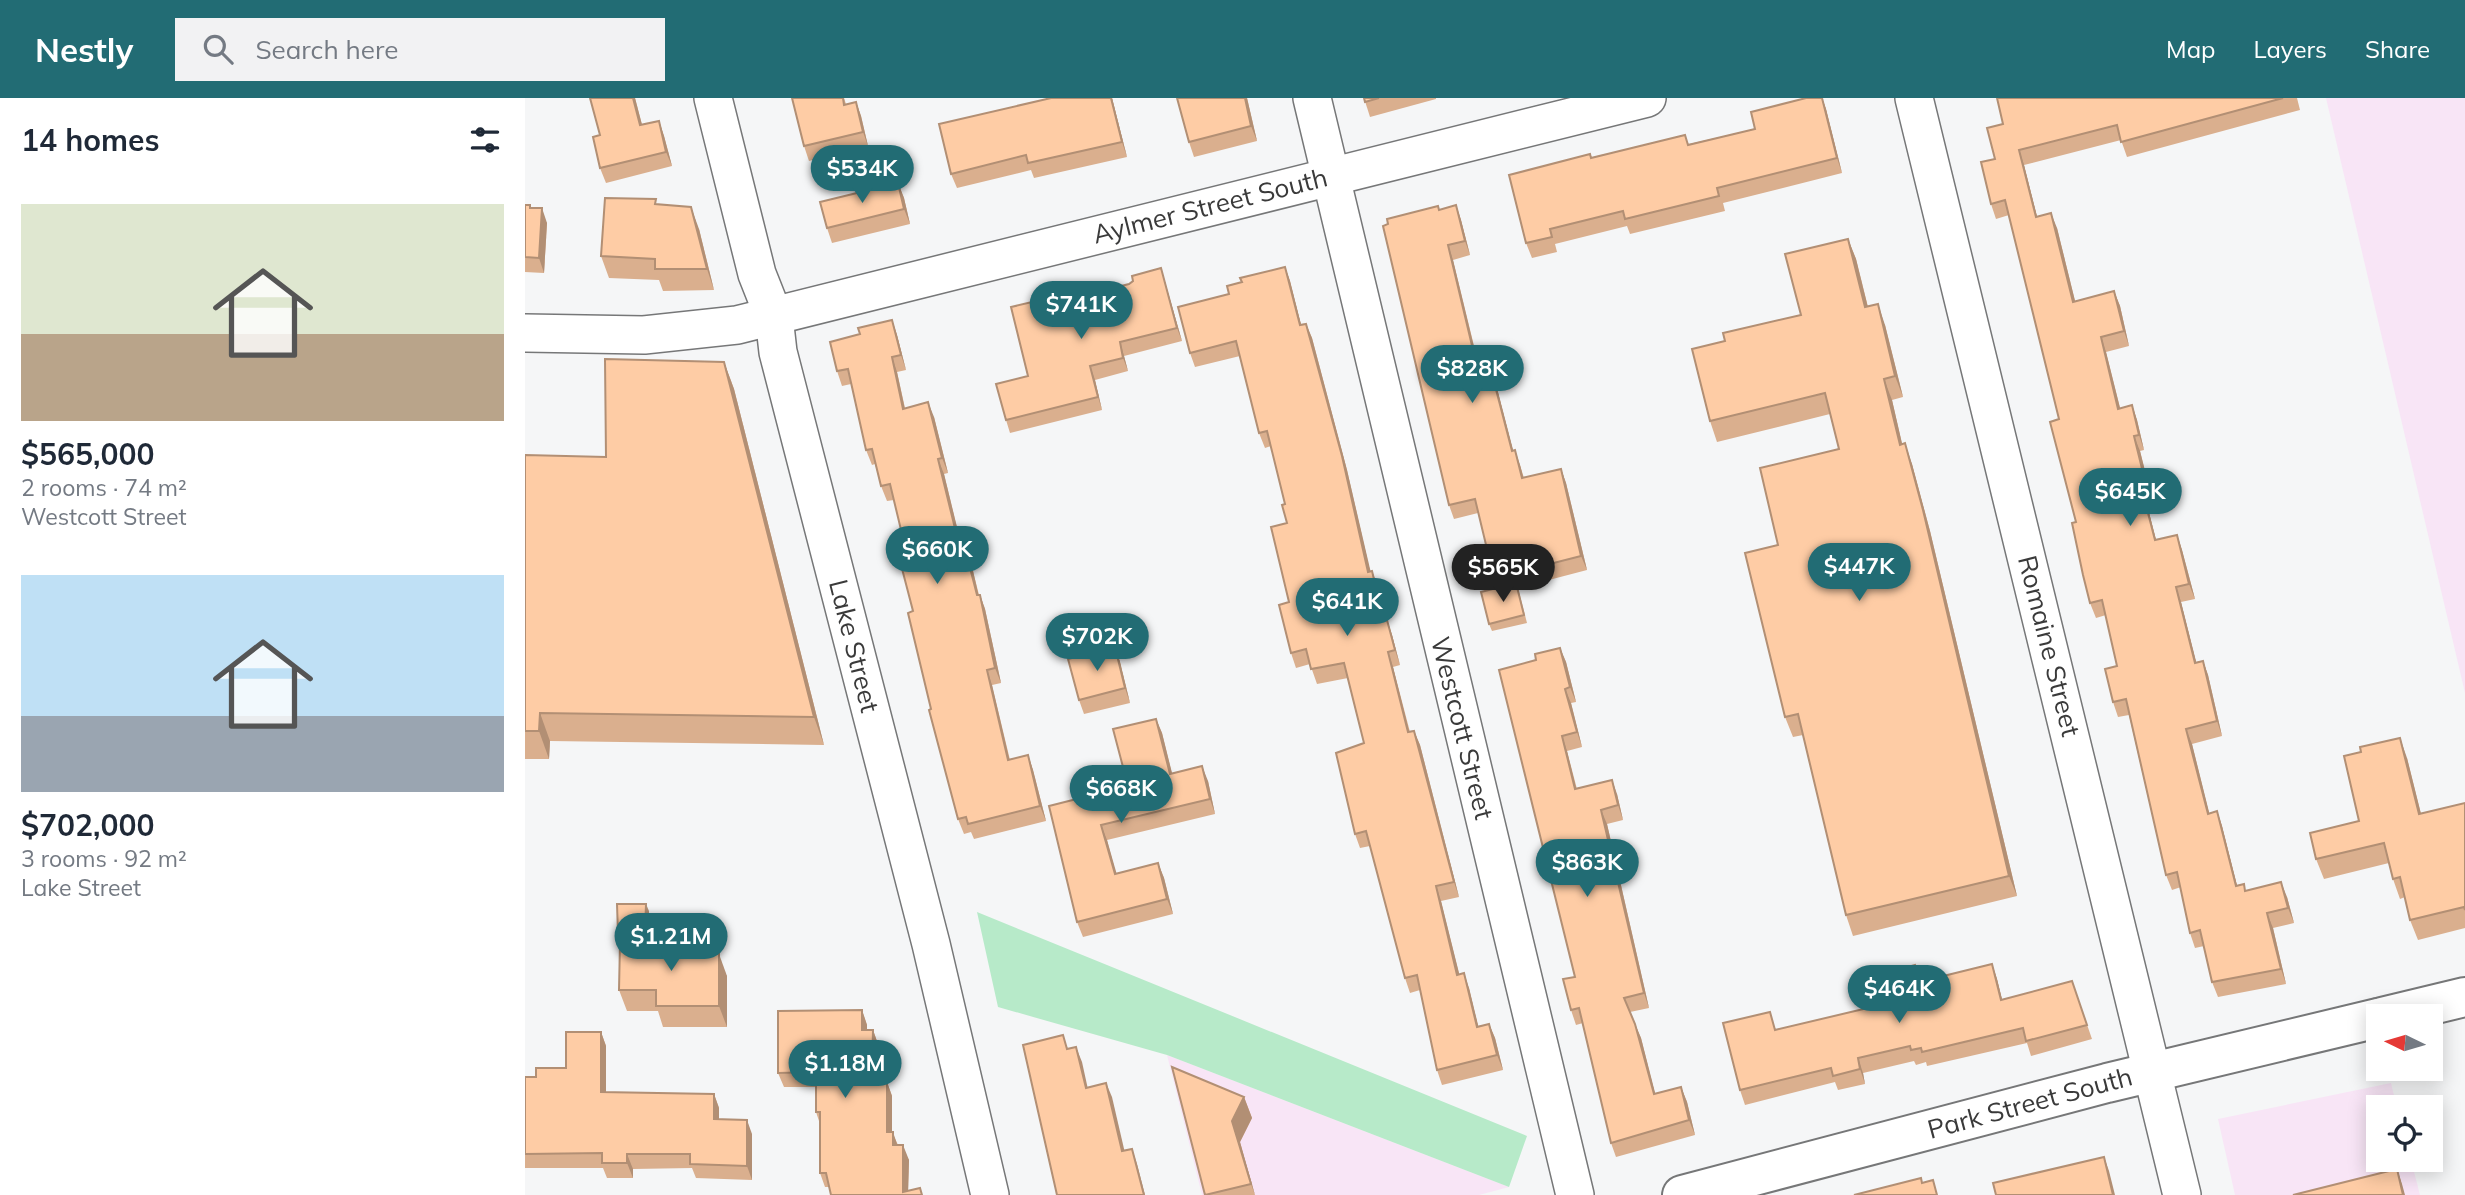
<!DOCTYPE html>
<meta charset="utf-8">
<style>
:root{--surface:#fff;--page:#f2f2f3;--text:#1f2937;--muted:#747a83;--accent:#226c74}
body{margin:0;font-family:Mulish,sans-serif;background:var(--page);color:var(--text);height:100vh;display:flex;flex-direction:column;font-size:26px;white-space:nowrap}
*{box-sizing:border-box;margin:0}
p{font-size:23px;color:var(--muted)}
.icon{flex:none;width:38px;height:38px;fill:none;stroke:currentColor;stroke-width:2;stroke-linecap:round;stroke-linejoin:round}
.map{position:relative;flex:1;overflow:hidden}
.details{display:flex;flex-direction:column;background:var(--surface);width:525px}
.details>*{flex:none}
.needle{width:46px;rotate:275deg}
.tools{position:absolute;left:1841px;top:906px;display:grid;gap:14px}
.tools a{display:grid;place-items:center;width:77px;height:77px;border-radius:0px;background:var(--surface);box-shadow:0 4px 18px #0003;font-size:35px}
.price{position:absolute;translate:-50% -60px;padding:0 16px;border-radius:24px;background:var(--accent);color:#fff;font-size:23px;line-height:46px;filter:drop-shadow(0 2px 4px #0008)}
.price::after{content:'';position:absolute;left:50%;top:42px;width:21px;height:16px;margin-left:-10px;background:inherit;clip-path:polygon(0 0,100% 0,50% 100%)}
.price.on{background:#222;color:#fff}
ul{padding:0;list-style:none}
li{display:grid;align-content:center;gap:14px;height:371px;padding:0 21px}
li span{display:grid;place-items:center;height:217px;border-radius:0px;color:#555}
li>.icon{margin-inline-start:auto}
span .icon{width:126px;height:126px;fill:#fffc;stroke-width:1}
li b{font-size:30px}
h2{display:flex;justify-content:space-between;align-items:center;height:84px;padding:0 21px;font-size:30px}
header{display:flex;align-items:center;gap:42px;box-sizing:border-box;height:98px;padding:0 35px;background:var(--accent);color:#fff}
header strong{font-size:33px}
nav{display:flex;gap:38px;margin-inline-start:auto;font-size:24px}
.search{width:490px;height:63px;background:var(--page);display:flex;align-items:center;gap:18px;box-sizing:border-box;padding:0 24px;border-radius:0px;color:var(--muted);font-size:26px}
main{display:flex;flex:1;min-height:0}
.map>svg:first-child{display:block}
</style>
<header>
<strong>Nestly</strong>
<div class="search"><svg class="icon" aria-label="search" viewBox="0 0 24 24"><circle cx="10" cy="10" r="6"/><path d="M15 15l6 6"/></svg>Search here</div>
<nav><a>Map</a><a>Layers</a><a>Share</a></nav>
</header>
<main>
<section class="details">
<h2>14 homes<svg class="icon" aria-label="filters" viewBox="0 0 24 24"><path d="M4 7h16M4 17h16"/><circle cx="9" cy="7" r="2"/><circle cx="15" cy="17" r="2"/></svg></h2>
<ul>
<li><span style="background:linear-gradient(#dfe7d0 60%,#b9a48a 0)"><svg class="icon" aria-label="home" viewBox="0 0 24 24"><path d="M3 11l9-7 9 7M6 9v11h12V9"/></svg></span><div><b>$565,000</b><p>2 rooms · 74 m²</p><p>Westcott Street</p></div></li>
<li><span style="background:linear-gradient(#bfe0f5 65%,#9aa5b1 0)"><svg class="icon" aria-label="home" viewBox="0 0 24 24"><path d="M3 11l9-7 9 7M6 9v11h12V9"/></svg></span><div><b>$702,000</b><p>3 rooms · 92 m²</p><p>Lake Street</p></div></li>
</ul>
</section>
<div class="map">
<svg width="1940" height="1097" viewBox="0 0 1940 1097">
<rect width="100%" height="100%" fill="#f5f6f7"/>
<g fill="#f8e5f6">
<polygon points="1801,0 1940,0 1940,595"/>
<polygon points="642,957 984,1089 954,1097 677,1097"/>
<polygon points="1866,985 1872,1010 1853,1010 1853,1062 1886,1062 1895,1097 1710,1097 1693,1021"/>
</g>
<polygon fill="#b7eac9" points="452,814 1002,1038 984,1089 642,957 473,909"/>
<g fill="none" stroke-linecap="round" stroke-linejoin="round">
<g stroke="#767778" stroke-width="40">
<g id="street">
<polyline points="188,0 232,176 249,219 253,254 406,846 465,1097"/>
<polyline points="787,0 1050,1097"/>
<polyline points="1389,0 1657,1097"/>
<polyline points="0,235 119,237 212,227 1122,0"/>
</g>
</g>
<g stroke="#767778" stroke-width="42">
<g id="secondary">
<polyline points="1857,919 1940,899"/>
<polyline points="1157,1097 1582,985 1853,920"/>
</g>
</g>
<use href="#street" stroke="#fff" stroke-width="37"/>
<use href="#secondary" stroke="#fff" stroke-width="38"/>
</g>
<g fill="#daaf8e">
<polygon points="65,0 110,0 117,27 134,23 139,38 147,68 81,85 75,70 75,37"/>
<polygon points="267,0 319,0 321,6 331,4 336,18 343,48 284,63 279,48"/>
<polygon points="587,0 602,59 509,80 506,72 432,90 426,76"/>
<polygon points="722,0 732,43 669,59 664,44"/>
<polygon points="839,0 911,0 911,1 845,19"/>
<polygon points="1297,0 1301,11 1317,75 1198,105 1200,113 1105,136 1102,128 1030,146 1032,154 1007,160 1001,145 1066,60 1164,46 1230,31"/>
<polygon points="1472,0 1772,0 1775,12 1602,59 1596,42 1499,67 1512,119 1532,130 1550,203 1589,193 1595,208 1604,248 1581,254 1595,310 1607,307 1612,322 1619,352 1615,353 1627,401 1621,403 1631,442 1652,437 1657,452 1670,501 1656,504 1671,564 1678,563 1683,577 1697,638 1667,646 1684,715 1692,713 1697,728 1712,788 1721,793 1762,799 1769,825 1748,830 1761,886 1693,899 1687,884 1679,848 1670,850 1665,835 1656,789 1647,792 1641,777 1604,617 1593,619 1588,604 1592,568 1581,517 1571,520 1565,505 1534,321 1484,117 1471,121 1466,106 1470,61 1478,26"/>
<polygon points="373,85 379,100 385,126 307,145 302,130"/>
<polygon points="133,106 174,131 189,192 138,193 134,182 84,180 76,158"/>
<polygon points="0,107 6,110 22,125 19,175 0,174"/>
<polygon points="931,107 936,122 945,157 928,162 951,256 961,253 966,267 988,353 995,367 999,380 1036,371 1041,385 1062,472 993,490 1002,525 967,533 964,526 973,490 969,480 953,415 929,421 924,407 914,112"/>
<polygon points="1323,141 1331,161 1343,209 1360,227 1378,299 1367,302 1377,346 1387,366 1405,433 1492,798 1328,838 1321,817 1278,637 1268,639 1260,619 1253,447 1314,351 1305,316 1192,344 1185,323 1276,217"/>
<polygon points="760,169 765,183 776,227 781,226 787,240 822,372 845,473 847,473 852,487 861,522 862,522 867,537 875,567 868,569 885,634 889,633 895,647 934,799 916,803 934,876 944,890 953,928 964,926 970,940 978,972 917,987 912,972 895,892 885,895 880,880 845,748 835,750 830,736 839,645 823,580 792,586 785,566 771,570 766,555 762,425 760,406 746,348 740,350 734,335 715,258 670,269 665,255 704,196 717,184"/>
<polygon points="640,184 657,243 599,258 603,273 570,282 577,312 485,335 481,322 503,278 522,207"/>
<polygon points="367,222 372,237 381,272 372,274 380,310 409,319 423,375 419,376 439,459 442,458 448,473 454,497 455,497 460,511 476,585 467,587 485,662 503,657 508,672 521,723 449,741 446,734 439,736 433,721 406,611 388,513 383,461 369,402 362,403 356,388 350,366 347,367 341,352 326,286 317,288 312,273 335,236"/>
<polygon points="199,264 209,291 299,647 25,643 24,661 0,661 0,357 81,359"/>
<polygon points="590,549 595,564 605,605 559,616 554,602"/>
<polygon points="1035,550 1041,564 1051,604 1046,605 1057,649 1042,653 1052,691 1092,696 1098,722 1082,726 1124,910 1105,914 1116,940 1130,996 1156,989 1162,1004 1170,1037 1091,1059 1086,1045 1058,925 1051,927 1046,912 1050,879 1011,562"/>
<polygon points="631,621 637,635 647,676 683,683 690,716 582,742 591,776 633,765 639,780 648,816 558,839 552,824 524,708 603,688"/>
<polygon points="1882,660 1896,716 1940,705 1940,830 1893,842 1885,822 1880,799 1875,801 1868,781 1864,765 1799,781 1791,761 1834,723"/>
<polygon points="124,813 123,843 95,843 93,836"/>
<polygon points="183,856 202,878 202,929 138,929 133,913 102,913 94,892"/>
<polygon points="1467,866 1472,881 1477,902 1547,883 1567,941 1506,958 1502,945 1402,968 1401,964 1391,967 1389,963 1338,975 1340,986 1313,992 1310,984 1220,1007 1215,992 1368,904 1395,884"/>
<polygon points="337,912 342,927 342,932 348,932 353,946 353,974 356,984 362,984 367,998 367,1034 373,1047 384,1062 383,1093 395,1090 397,1097 306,1097 304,1089 300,1089 295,1075 295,1026 291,1014 291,989 259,989 253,975"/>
<polygon points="76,934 81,948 81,994 189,996 194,1010 194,1022 227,1036 227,1082 171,1080 167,1070 108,1071 108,1080 82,1080 78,1070 0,1070 0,979 11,979 41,970"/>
<polygon points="719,999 727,1020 715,1044 730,1097 680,1097"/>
</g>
<g fill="#b28f74">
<polygon points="108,0 110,0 121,42 115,27"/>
<polygon points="586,0 587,0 602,59 597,44"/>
<polygon points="720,0 722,0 732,43 726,28"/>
<polygon points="1297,0 1301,11 1317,75 1312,60"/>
<polygon points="331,4 336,18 343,48 338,34"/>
<polygon points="134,23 139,38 147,68 141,54"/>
<polygon points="1494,52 1499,67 1516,134 1511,119"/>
<polygon points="373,85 379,100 385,126 379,111"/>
<polygon points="931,107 936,122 945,157 940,143"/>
<polygon points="166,109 174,131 189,192 182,171"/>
<polygon points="17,110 22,125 19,175 14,160"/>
<polygon points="1526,115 1532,130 1554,219 1548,204"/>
<polygon points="1323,141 1331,161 1348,230 1340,209"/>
<polygon points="923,147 928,162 954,270 949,256"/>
<polygon points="760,169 765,183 780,242 775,227"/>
<polygon points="636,170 640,184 657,243 652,230"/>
<polygon points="1589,193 1595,208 1604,248 1599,233"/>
<polygon points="1353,206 1360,227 1378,299 1370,278"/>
<polygon points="367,222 372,237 381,272 376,257"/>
<polygon points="781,226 787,240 822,372 849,488 843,474"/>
<polygon points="1576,239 1581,254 1599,326 1593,311"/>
<polygon points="595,244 599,258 603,273 598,260"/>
<polygon points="961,253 966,267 992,367 987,353"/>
<polygon points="367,259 372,274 383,326 378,311"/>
<polygon points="199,264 209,291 299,647 289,619"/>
<polygon points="565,268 570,282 577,312 573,299"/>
<polygon points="1359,281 1367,302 1382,367 1375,347"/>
<polygon points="403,304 409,319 423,375 417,360"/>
<polygon points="1607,307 1612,322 1619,352 1614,337"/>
<polygon points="1609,338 1615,353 1627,401 1621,387"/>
<polygon points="1380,345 1387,366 1405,433 1492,798 1484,778"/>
<polygon points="990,352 995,367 1002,394 997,380"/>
<polygon points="413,361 419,376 443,474 437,459"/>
<polygon points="1036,371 1041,385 1062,472 1056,458"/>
<polygon points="1616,388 1621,403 1635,457 1630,442"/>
<polygon points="1652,437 1657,452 1670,501 1664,486"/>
<polygon points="442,458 448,473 457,512 452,497"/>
<polygon points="847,473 852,487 865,537 859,523"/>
<polygon points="1651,489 1656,504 1675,579 1670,565"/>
<polygon points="455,497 460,511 476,585 470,570"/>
<polygon points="862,522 867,537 875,567 870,552"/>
<polygon points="590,549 595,564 605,605 600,590"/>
<polygon points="1035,550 1041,564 1051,604 1045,589"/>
<polygon points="863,554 868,569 888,649 883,634"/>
<polygon points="1678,563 1683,577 1697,638 1692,623"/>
<polygon points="462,572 467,587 488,677 483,662"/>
<polygon points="1040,591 1046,605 1057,649 1052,634"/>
<polygon points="15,615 25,643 24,661 14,633"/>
<polygon points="631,621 637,635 651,691 645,676"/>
<polygon points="1661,631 1667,646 1688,730 1683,716"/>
<polygon points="889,633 895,647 934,799 929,784"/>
<polygon points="1037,638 1042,653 1055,706 1050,691"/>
<polygon points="1875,640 1882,660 1901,736 1894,716"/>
<polygon points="503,657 508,672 521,723 515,708"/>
<polygon points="677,668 683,683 690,716 685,701"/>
<polygon points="1087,682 1092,696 1098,722 1093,707"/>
<polygon points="1076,712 1082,726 1124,910 1119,895"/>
<polygon points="1692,713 1697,728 1716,803 1711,788"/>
<polygon points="576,727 582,742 596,791 590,776"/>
<polygon points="633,765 639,780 648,816 642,801"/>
<polygon points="1756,784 1762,799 1769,825 1763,810"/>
<polygon points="911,788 916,803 938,891 932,877"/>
<polygon points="121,806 124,813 123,843 120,835"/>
<polygon points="1742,815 1748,830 1761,886 1756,871"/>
<polygon points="179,845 187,866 179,856"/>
<polygon points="194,856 202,878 202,929 194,908"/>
<polygon points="1467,866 1472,881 1481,917 1476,902"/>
<polygon points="939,875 944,890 957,943 952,929"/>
<polygon points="337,912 342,927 342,946 337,932"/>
<polygon points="964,926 970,940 978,972 972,957"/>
<polygon points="1110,926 1116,940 1134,1010 1129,996"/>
<polygon points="348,932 353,946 353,974 357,986 357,998 347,972"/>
<polygon points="76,934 81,948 81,1008 76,994"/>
<polygon points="551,949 557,964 566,1005 561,990"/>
<polygon points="1333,960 1338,975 1340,986 1335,971"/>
<polygon points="362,984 367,998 367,1049 362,1034"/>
<polygon points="581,985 587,999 603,1068 597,1053"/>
<polygon points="1156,989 1162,1004 1170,1037 1164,1022"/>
<polygon points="189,996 194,1010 194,1036 189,1021"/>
<polygon points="719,999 727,1020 715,1044 730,1097 726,1086 707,1023"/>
<polygon points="222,1022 227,1036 227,1082 222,1068"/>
<polygon points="368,1034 373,1049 368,1047"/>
<polygon points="378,1047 384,1062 383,1097 378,1094"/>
<polygon points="607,1051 612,1066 620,1097 619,1097"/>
<polygon points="102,1056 108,1071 108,1080 102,1065"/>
<polygon points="1579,1059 1584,1073 1590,1097 1588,1097"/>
<polygon points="1872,1071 1877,1086 1880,1097 1878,1097"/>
</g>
<g fill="#fecca5" stroke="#b28f74" stroke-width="2">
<polygon points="65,0 108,0 115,27 134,23 141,54 75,70 68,39 75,37"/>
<polygon points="267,0 318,0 319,7 331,4 338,34 279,48"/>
<polygon points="526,0 586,0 597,44 503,65 501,57 426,76 414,26"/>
<polygon points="652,0 720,0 726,28 664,44"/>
<polygon points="839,0 854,0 840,4"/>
<polygon points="1281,0 1297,0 1312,60 1192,90 1194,98 1100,121 1098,113 1025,131 1027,139 1001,145 984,77 1065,56 1066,60 1160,37 1163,47 1230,31 1226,14"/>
<polygon points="1472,0 1758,0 1596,44 1592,27 1494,52 1511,119 1526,115 1548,204 1589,193 1599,233 1576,239 1593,311 1607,307 1614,337 1609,338 1621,387 1616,388 1630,442 1652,437 1664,486 1651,489 1670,565 1678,563 1692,623 1661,631 1683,716 1692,713 1711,788 1719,786 1720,793 1756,784 1763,810 1742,815 1756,871 1687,884 1675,832 1665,835 1652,774 1641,777 1601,601 1588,604 1580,571 1592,568 1577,502 1565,505 1558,477 1547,425 1551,424 1525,324 1534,321 1480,102 1466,106 1456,64 1470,61 1462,30 1478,26"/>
<polygon points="373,85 379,111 302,130 295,104"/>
<polygon points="80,100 131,101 130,106 166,109 182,171 130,171 130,161 76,158"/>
<polygon points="0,107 5,107 5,110 17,110 14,160 0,159"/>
<polygon points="931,107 940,143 923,147 949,256 961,253 987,353 990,352 997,380 1036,371 1056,458 969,480 950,401 924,407 858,128 863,126 862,121 913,108 914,112"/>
<polygon points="1323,141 1340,209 1353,206 1370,278 1359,281 1375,347 1380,345 1398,412 1484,778 1321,817 1273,616 1260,619 1220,455 1253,447 1235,370 1314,351 1300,295 1185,323 1167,251 1200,243 1198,235 1276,217 1260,156"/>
<polygon points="760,169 775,227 781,226 817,358 843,474 847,473 859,523 862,522 870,552 863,554 883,634 889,633 929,784 911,788 932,877 939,875 952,929 964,926 972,957 912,972 892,877 880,880 841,733 830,736 811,655 839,645 819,565 786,571 781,551 766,555 754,507 764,504 746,429 762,425 757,407 760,406 742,333 734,335 711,243 665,255 653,209 704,196 702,188 717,184 715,180"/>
<polygon points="636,170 652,230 595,244 598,260 565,268 573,299 481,322 471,286 503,278 486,209 520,201 521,207 604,186 608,183 607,178"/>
<polygon points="367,222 376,257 367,259 378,311 403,304 417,360 413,361 437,459 442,458 452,497 455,497 470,570 462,572 483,662 503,657 515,708 443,726 441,719 433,721 404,612 406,611 383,515 388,513 375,463 383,461 365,386 356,388 347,351 341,352 323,271 312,273 305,244 335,236 333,230"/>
<polygon points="80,261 199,264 289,619 15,615 14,633 0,633 0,357 81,359"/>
<polygon points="991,485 999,517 964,526 956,494"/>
<polygon points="590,549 600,590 554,602 543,561"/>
<polygon points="1035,550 1045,589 1040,591 1052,634 1037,638 1050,691 1087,682 1093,707 1076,712 1119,895 1099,900 1110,926 1129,996 1156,989 1164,1022 1086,1045 1054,910 1046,912 1038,881 1050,879 974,572 1011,562 1010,556"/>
<polygon points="631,621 645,676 677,668 685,701 576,727 590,776 633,765 642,801 552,824 524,708 603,688 588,631"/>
<polygon points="1875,640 1894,716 1940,705 1940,812 1939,809 1885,822 1875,779 1868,781 1859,745 1791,761 1785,735 1834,723 1819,658 1836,654 1835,649"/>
<polygon points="92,806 121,806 120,835 93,836"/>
<polygon points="95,845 179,845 179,856 194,856 194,908 131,908 131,892 94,892"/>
<polygon points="1467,866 1476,902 1547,883 1562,927 1501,943 1498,930 1397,954 1396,950 1386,952 1385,948 1333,960 1335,971 1308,978 1306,970 1215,992 1198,925 1245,914 1250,932 1368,904 1361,875 1390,867 1394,884"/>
<polygon points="337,912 337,932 348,932 347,972 352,972 352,984 362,984 362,1034 368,1034 368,1047 378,1047 378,1094 395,1090 397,1097 306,1097 301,1075 295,1075 295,1014 291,1014 291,974 253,975 253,913"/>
<polygon points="41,934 76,934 76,994 189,996 189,1021 222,1022 222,1068 165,1066 165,1056 102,1056 102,1065 77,1065 77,1055 0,1056 0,979 11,979 11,970 41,970"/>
<polygon points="538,937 542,951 551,949 561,990 581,985 597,1053 607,1051 619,1097 532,1097 498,947"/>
<polygon points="647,969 719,999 707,1023 726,1086 680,1097"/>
<polygon points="1579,1059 1588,1097 1471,1097 1468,1085"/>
<polygon points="1872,1071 1878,1097 1768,1097"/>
<polygon points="1396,1080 1397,1085 1408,1082 1412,1097 1329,1097"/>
</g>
<g text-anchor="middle" stroke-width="5" stroke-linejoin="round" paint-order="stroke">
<g font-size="26" fill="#3a3a3a" stroke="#fff">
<text transform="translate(685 108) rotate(-14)" y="9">Aylmer Street South</text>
<text transform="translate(329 548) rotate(76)" y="9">Lake Street</text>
<text transform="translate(1524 548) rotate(76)" y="9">Romaine Street</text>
<text transform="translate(937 630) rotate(76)" y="9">Westcott Street</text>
<text transform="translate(1505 1005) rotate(-15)" y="9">Park Street South</text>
</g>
</g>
</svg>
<div class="tools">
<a><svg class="needle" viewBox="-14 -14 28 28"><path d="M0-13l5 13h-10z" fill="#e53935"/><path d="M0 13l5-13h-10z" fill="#747a83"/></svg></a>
<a><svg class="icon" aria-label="locate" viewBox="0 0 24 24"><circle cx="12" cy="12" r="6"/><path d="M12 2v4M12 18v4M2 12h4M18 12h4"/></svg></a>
</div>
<b class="price" style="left:337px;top:107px">$534K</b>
<b class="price" style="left:556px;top:243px">$741K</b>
<b class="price" style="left:947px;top:307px">$828K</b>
<b class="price" style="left:1605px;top:430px">$645K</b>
<b class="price" style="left:412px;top:488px">$660K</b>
<b class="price" style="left:1334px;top:505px">$447K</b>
<b class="price on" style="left:978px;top:506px">$565K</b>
<b class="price" style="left:822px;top:540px">$641K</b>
<b class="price" style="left:572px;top:575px">$702K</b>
<b class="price" style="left:596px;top:727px">$668K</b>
<b class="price" style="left:1062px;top:801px">$863K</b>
<b class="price" style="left:146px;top:875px">$1.21M</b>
<b class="price" style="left:1374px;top:927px">$464K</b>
<b class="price" style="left:320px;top:1002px">$1.18M</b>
</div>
</main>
